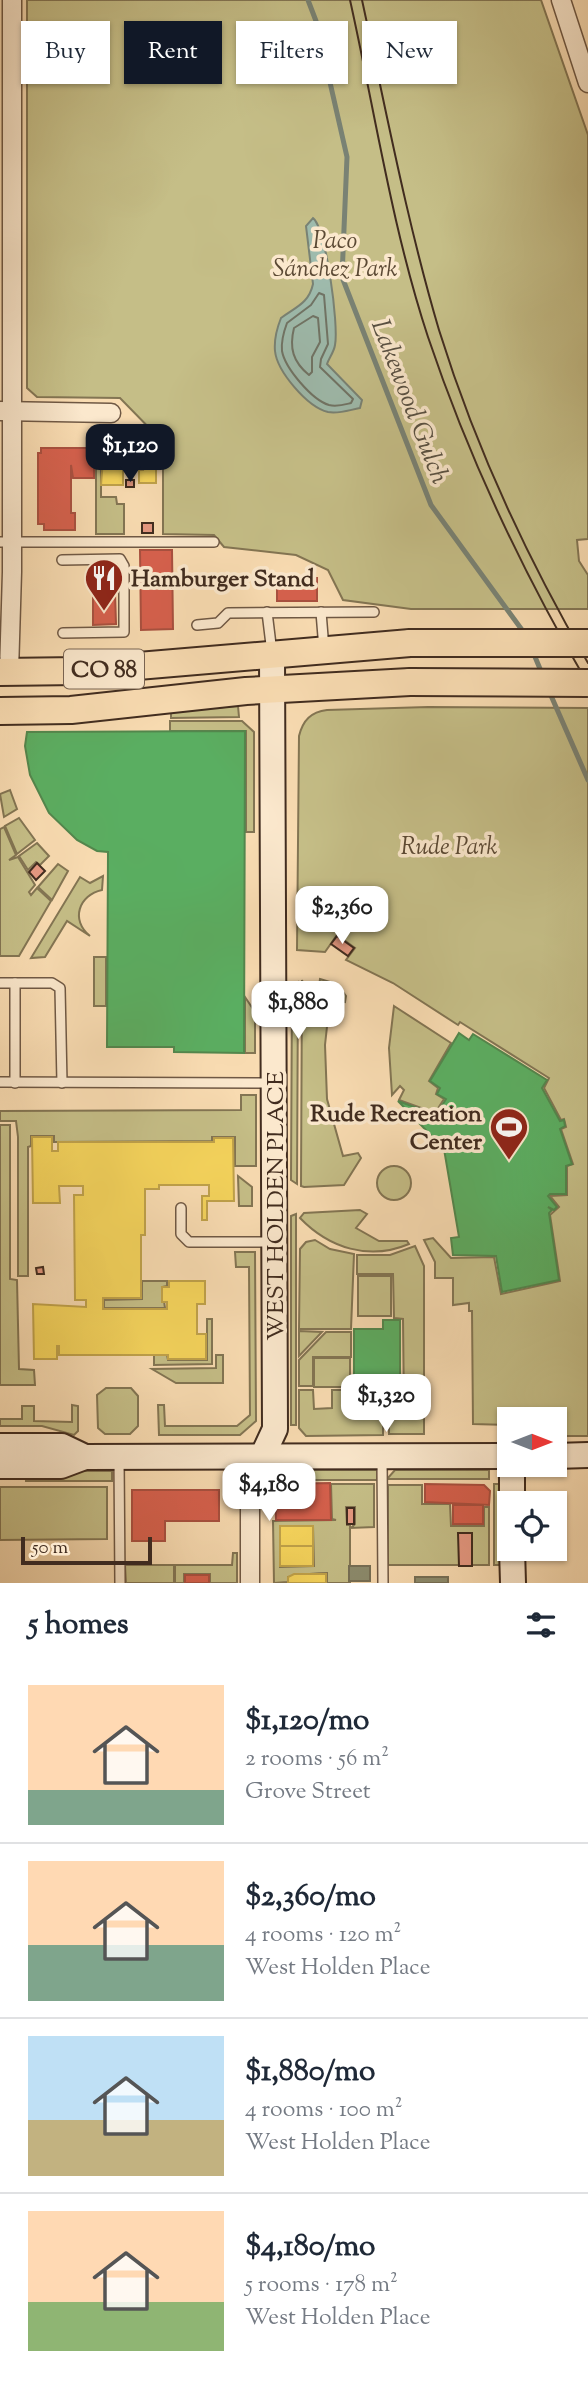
<!DOCTYPE html>
<meta charset="utf-8">
<style>
:root{--surface:#fff;--page:#f6f6f7;--text:#1f2937;--muted:#747a83;--line:#e0e1e3;--accent:#111827}
body{margin:0;font-family:"Sorts Mill Goudy",serif;background:var(--page);color:var(--text);height:100vh;display:flex;flex-direction:column;font-size:26px;white-space:nowrap}
*{box-sizing:border-box;margin:0}
p{font-size:23px;color:var(--muted)}
.icon{flex:none;width:38px;height:38px;fill:none;stroke:currentColor;stroke-width:2;stroke-linecap:round;stroke-linejoin:round}
.map{position:relative;height:1583px;overflow:hidden}
.details{display:flex;flex-direction:column;background:var(--surface);flex:1}
.details>*{flex:none}
.top-card{position:absolute;left:21px;top:21px;width:546px;height:63px;display:flex;gap:14px}
.needle{width:46px;rotate:90deg}
.tools{position:absolute;left:497px;top:1407px;display:grid;gap:14px}
.tools a{display:grid;place-items:center;width:70px;height:70px;border-radius:0px;background:var(--surface);box-shadow:0 2px 5px #0004;font-size:35px}
.scale{position:absolute;left:21px;bottom:18px;width:131px;box-sizing:border-box;padding-left:7px;border:4px solid #412c1f;border-top:0;font-size:19px;line-height:24px;white-space:nowrap;color:#412c1f;-webkit-text-stroke:5px #fbe8cd;paint-order:stroke}
.price{position:absolute;translate:-50% -60px;padding:0 16px;border-radius:14px;background:#fff;color:#222;font-size:23px;line-height:46px;filter:drop-shadow(0 2px 4px #0008)}
.price::after{content:'';position:absolute;left:50%;top:42px;width:21px;height:16px;margin-left:-10px;background:inherit;clip-path:polygon(0 0,100% 0,50% 100%)}
.price.active{background:var(--accent);color:#fff}
ul{padding:0;list-style:none}
li{display:flex;align-items:center;gap:21px;height:175px;padding:0 28px}
li+li{border-top:2px solid var(--line)}
li span{display:grid;place-items:center;flex:none;width:196px;height:140px;border-radius:0px;color:#555}
li>.icon{margin-inline-start:auto}
span .icon{width:84px;height:84px;fill:#fffc;stroke-width:1}
li b{font-size:30px}
h2{display:flex;justify-content:space-between;align-items:center;height:84px;padding:0 28px;font-size:30px}
.tag{padding:0 24px;border-radius:0px;background:var(--surface);box-shadow:0 2px 5px #0004;font-size:24px;line-height:63px}
.tag.active{background:var(--accent);color:#fff}
.map>svg:first-child{display:block}
</style>
<div class="map">
<svg width="588" height="1583" viewBox="0 0 588 1583">
<rect width="100%" height="100%" fill="#f9dcb2"/>
<filter id="stains"><feTurbulence type="fractalNoise" baseFrequency=".00286" numOctaves="4"/><feColorMatrix values="0 0 0 0 .2 0 0 0 0 .09 0 0 0 0 .02 0 0 0 .5 -.17"/></filter>
<radialGradient id="worn" r=".72"><stop offset=".6" stop-color="#630" stop-opacity="0"/><stop offset="1" stop-color="#630" stop-opacity=".3"/></radialGradient>
<g fill="#c5be87" stroke="#837553" stroke-width="2" fill-rule="evenodd">
<polygon points="27,0 541,0 588,135 588,539 577,540 579,561 588,575 588,609 411,609 343,600 328,570 296,555 224,547 214,535 163,534 163,442 120,398 37,397 27,388"/>
<polygon points="96,435 101,435 101,497 116,497 117,504 124,504 124,534 96,534"/>
<polygon points="238,706 239,717 171,718 171,711"/>
<path d="M428,707L588,708V1436H555V1419H509V1425L473,1424L472,1311H469V1303L453,1305V1278H435V1262L424,1240L433,1238L451,1258L494,1257L501,1294L560,1281L550,1215L559,1207L550,1196L567,1195V1166L573,1164L561,1129L566,1127L564,1119L561,1120L544,1088L549,1078L460,1022L458,1025L393,983L346,960L355,948L337,935L325,952L297,950L299,736C303,720 311,712 327,710Z"/>
<polygon points="170,721 242,721 254,732 254,832 246,832 246,731 170,731"/>
<polygon points="10,790 17,809 4,817 0,794"/>
<polygon points="19,818 35,840 17,854 5,826"/>
<polygon points="4,827 16,855 9,860 18,857 35,885 29,892 31,895 37,888 51,901 19,956 0,956 0,829"/>
<polygon points="37,843 49,856 40,865 36,862 28,870 19,856"/>
<polygon points="58,864 68,871 52,900 38,887"/>
<path d="M103,876L102,890C79,895 70,920 90,936L67,921L45,957L31,958L80,877L90,883Z"/>
<rect x="94" y="957" width="12" height="49"/>
<polygon points="320,979 337,984 346,996 345,1002 330,999 325,1045 327,1099 343,1156 358,1153 361,1158 344,1185 304,1187 301,1186 302,980 304,986 319,986"/>
<polygon points="298,982 297,1184 291,1180 292,985"/>
<polygon points="245,997 255,1012 255,1053 245,1053"/>
<polygon points="394,1006 451,1043 429,1081 438,1088 436,1094 444,1099 435,1113 399,1100 404,1090 400,1086 392,1095 389,1048"/>
<polygon points="241,1095 256,1095 256,1166 235,1166 235,1137 212,1137 212,1141 54,1142 54,1136 31,1136 31,1146 28,1147 28,1276 18,1276 18,1137 16,1121 0,1121 0,1111 241,1110"/>
<polygon points="0,1125 10,1125 10,1279 17,1280 19,1369 34,1370 35,1385 0,1385"/>
<circle cx="394" cy="1183" r="17"/>
<polygon points="238,1176 252,1187 252,1206 239,1206"/>
<path d="M360,1210L367,1214L356,1228L379,1241H407L409,1244C369,1261 329,1248 300,1218L304,1213Z"/>
<polygon points="296,1214 296,1425 291,1425 291,1216"/>
<polygon points="315,1240 330,1249 354,1254 351,1329 299,1329 300,1249 306,1242"/>
<polygon points="415,1246 424,1266 424,1434 389,1434 389,1411 404,1410 403,1319 394,1318 393,1274 357,1274 357,1255 390,1255"/>
<polygon points="235,1252 255,1252 256,1421 240,1435 159,1435 158,1405 164,1405 165,1426 237,1426 250,1415 249,1267 236,1267"/>
<rect x="358" y="1276" width="33" height="40"/>
<polygon points="142,1281 167,1281 167,1286 162,1287 165,1308 104,1308 104,1300 142,1299"/>
<polygon points="207,1319 212,1319 212,1364 154,1365 154,1355 167,1355 168,1360 207,1360"/>
<polygon points="299,1331 322,1332 299,1356"/>
<polygon points="326,1332 351,1332 351,1357 313,1357 313,1386 299,1386 299,1360"/>
<polygon points="216,1355 223,1355 223,1383 176,1383 152,1369 216,1368"/>
<rect x="314" y="1358" width="36" height="29"/>
<polygon points="106,1388 131,1388 138,1396 138,1426 130,1434 105,1434 98,1428 97,1395"/>
<polygon points="299,1390 313,1390 314,1409 332,1408 332,1390 352,1390 352,1410 383,1410 383,1435 306,1436 299,1428"/>
<polygon points="72,1405 78,1406 78,1431 74,1435 42,1426 0,1426 0,1419 22,1419 22,1406 34,1406 34,1421 72,1422"/>
<polygon points="288,1470 377,1470 377,1480 284,1480"/>
<polygon points="395,1470 489,1470 489,1479 387,1479"/>
<rect x="26" y="1471" width="86" height="10"/>
<path d="M331,1484H374V1527L351,1528L355,1524V1507H346L347,1525H350V1583H327V1573C313,1573 300,1575 288,1577V1582L274,1583L273,1521L336,1520L332,1519ZM280,1526H313L314,1566L280,1567Z"/>
<rect x="494" y="1484" width="7" height="81"/>
<polygon points="388,1485 422,1485 422,1504 450,1504 451,1526 484,1526 484,1507 489,1507 489,1565 388,1565"/>
<polygon points="0,1487 107,1487 107,1539 0,1540"/>
<polygon points="233,1553 237,1553 237,1583 210,1583 210,1574 184,1574 184,1583 175,1583 175,1565 232,1565"/>
<polygon points="125,1565 174,1565 174,1583 126,1583"/>
</g>
<path fill="#9ebbad" stroke="#798274" stroke-width="2" d="M313,218C326,228 339,326 335,345C334,352 329,358 327,364L362,400L360,408C349,410 339,414 328,412C307,407 277,371 275,351C274,340 277,328 281,318C296,307 309,303 313,284L306,226Z"/>
<g fill="#f6d55c" stroke="#c0a24a" stroke-width="2">
<polygon points="141,443 156,443 156,483 139,483 139,470 143,470"/>
<polygon points="104,447 117,447 117,454 123,454 123,485 101,485"/>
<polygon points="32,1137 52,1137 52,1151 58,1151 58,1142 214,1142 214,1138 233,1138 234,1201 207,1201 207,1220 202,1220 202,1196 209,1196 209,1185 159,1185 159,1189 145,1189 145,1235 141,1235 141,1298 103,1298 103,1309 167,1309 167,1302 162,1302 162,1287 169,1287 169,1281 205,1281 205,1304 197,1304 197,1334 206,1334 206,1359 168,1359 168,1355 59,1355 59,1346 57,1346 57,1359 34,1359 33,1304 86,1307 86,1300 75,1300 74,1195 83,1195 83,1186 59,1186 60,1203 33,1203"/>
<rect x="280" y="1526" width="33" height="20"/>
<rect x="280" y="1546" width="33" height="20"/>
<polygon points="294,1574 326,1574 326,1583 288,1583 288,1577"/>
</g>
<g fill="#d6604d" stroke="#a9503f" stroke-width="2">
<polygon points="41,448 94,448 94,478 73,478 71,465 71,513 75,513 75,530 44,530 44,524 38,524 38,453 41,453"/>
<polygon points="140,550 172,550 173,629 141,630"/>
<polygon points="93,577 120,579 120,593 115,593 116,624 93,625"/>
<rect x="277" y="578" width="40" height="23"/>
<polygon points="330,1483 331,1520 276,1520 275,1484"/>
<polygon points="425,1484 484,1485 490,1491 489,1505 425,1502"/>
<polygon points="132,1490 219,1490 219,1521 165,1521 165,1541 132,1541"/>
<rect x="453" y="1505" width="30" height="19"/>
<rect x="185" y="1575" width="24" height="8"/>
</g>
<g fill="#5aae61" stroke="#52874d" stroke-width="2">
<polygon points="245,731 244,1053 174,1052 174,1047 107,1047 108,852 97,851 77,840 49,813 30,775 25,746 27,732"/>
<polygon points="459,1033 469,1040 473,1034 547,1080 542,1088 560,1121 564,1120 565,1126 560,1129 572,1164 566,1166 566,1194 550,1194 548,1196 557,1207 554,1210 548,1207 552,1210 549,1213 559,1280 502,1292 496,1256 453,1255 451,1238 459,1237 444,1149 398,1101 436,1115 446,1099 437,1094 440,1088 430,1081"/>
<polygon points="383,1320 400,1320 400,1407 354,1403 354,1329 383,1329"/>
</g>
<g fill="#8c8c6e" stroke="#766f56" stroke-width="2">
<rect x="349" y="1566" width="21" height="15"/>
<rect x="415" y="1577" width="33" height="6"/>
</g>
<g fill="none" stroke-linecap="round" stroke-linejoin="round">
<g stroke="#707466" stroke-width="2">
<path d="M319,293L324,295L328,344L321,359L320,367L353,399L351,403C343,405 337,407 329,405C312,400 285,368 282,351C281,341 284,331 287,323L311,305Z"/>
<path d="M313,316L318,318L320,342L312,357V372L309,375C293,362 289,348 294,328Z"/>
</g>
<g stroke="#798274" stroke-width="5">
<polyline points="308,0 316,21 347,157 342,277 431,505 525,634"/>
<polyline points="533,652 543,676"/>
<polyline points="549,691 588,780"/>
</g>
</g>
<g fill="#e59881" stroke="#412c1f" stroke-width="2">
<rect x="126" y="480" width="8" height="7"/>
<rect x="142" y="523" width="11" height="10"/>
<polygon points="37,863 45,871 36,880 29,872"/>
<polygon points="337,936 354,948 348,956 331,944"/>
<polygon points="43,1267 44,1274 37,1274 36,1268"/>
<rect x="347" y="1508" width="7" height="16"/>
<polygon points="458,1533 472,1533 472,1566 459,1566"/>
</g>
<g fill="none" stroke-linecap="round" stroke-linejoin="round">
<g stroke="#6f5844" stroke-width="12">
<g id="lane">
<polyline points="0,542 214,542"/>
<polyline points="62,560 120,559 124,566 124,632 63,633"/>
<polyline points="267,612 272,653"/>
<polyline points="321,612 324,649"/>
<polyline points="197,625 218,623 228,613 374,612"/>
<polyline points="0,983 52,983 60,988 62,1083"/>
<polyline points="0,1082 271,1083"/>
<polyline points="15,1083 15,983"/>
<polyline points="181,1208 181,1234 189,1242 271,1242"/>
<polyline points="119,1459 120,1583"/>
<polyline points="382,1459 383,1583"/>
</g>
</g>
<g stroke="#6f5844" stroke-width="21">
<g id="street">
<polyline points="561,0 588,83"/>
<polyline points="0,411 111,413"/>
<polyline points="9,672 12,572 12,0"/>
<polyline points="250,1583 250,1482 262,1457"/>
</g>
</g>
<g stroke="#412c1f" stroke-width="28">
<g id="secondary">
<polyline points="0,1446 62,1446 85,1457"/>
<polyline points="555,1456 588,1455"/>
<polyline points="262,1457 275,1429 272,655"/>
<polyline points="0,1466 61,1466 85,1457 509,1456"/>
<polyline points="512,1503 512,1465"/>
<polyline points="512,1549 513,1583"/>
</g>
</g>
<g stroke="#412c1f" stroke-width="30">
<g id="primary">
<polyline points="0,672 79,671 410,643"/>
<polyline points="0,711 71,710 246,691 410,682"/>
</g>
</g>
<use href="#lane" stroke="#fbe8cd" stroke-width="9"/>
<use href="#street" stroke="#fbe8cd" stroke-width="18"/>
<use href="#secondary" stroke="#fbe8cd" stroke-width="24"/>
<use href="#primary" stroke="#f9dcb2" stroke-width="26"/>
<g stroke="#412c1f" stroke-width="2">
<path d="M350,0C375,112 392,228 428,337C469,459 523,573 588,684"/>
<path d="M362,0C386,110 407,222 439,330C475,446 527,558 588,663"/>
</g>
<g stroke="#412c1f" stroke-width="30" stroke-linecap="butt">
<g id="primary-bridge">
<polyline points="410,643 588,643"/>
<polyline points="410,682 588,683"/>
</g>
</g>
<use href="#primary-bridge" stroke="#f9dcb2" stroke-width="26"/>
</g>
<defs>
<g id="restaurant-pin" transform="scale(2.0125)"><path d="M0 17L-7.5 6A9.5 9.5 0 1 1 7.5 6Z" fill="#8f2418" stroke="#fbe8cd"/><path d="M-5-6h1v4h1v-4h1v4h1v-4h1v5L-1.5 .5V6h-2V.5L-5-1ZM5-6V6H3V1.5H1.5Q1.5-4 5-6Z" fill="#fff"/></g>
<g id="stadium-pin" transform="scale(2.0125)"><path d="M0 17L-7.5 6A9.5 9.5 0 1 1 7.5 6Z" fill="#8f2418" stroke="#fbe8cd"/><path d="M0-5a6.5 5 0 1 0 0 10a6.5 5 0 1 0 0-10ZM-3.5-1.8h7v3.6h-7Z" fill="#fff"/></g>
</defs>
<g fill-rule="evenodd">
<use href="#restaurant-pin" x="104" y="578"/>
<use href="#stadium-pin" x="509" y="1127"/>
</g>
<g text-anchor="middle" stroke-width="7" stroke-linejoin="round" paint-order="stroke">
<rect fill="#fbe8cd" stroke="#796453" stroke-width="2" x="64" y="649.5" width="80" height="39" rx="5"/>
<g font-size="23" font-weight="bold" fill="#412c1f">
<text x="104" y="677">CO 88</text>
</g>
<g font-size="24" font-style="italic" fill="#5b4934" stroke="#fbe8cd">
<text x="335" y="248">Paco<tspan x="335" dy="28">Sánchez Park</tspan></text>
<text x="449" y="854">Rude Park</text>
</g>
<g font-size="24" font-weight="bold" fill="#412c1f" stroke="#fbe8cd" text-anchor="start">
<text x="131" y="586">Hamburger Stand</text>
<text x="482" y="1121" text-anchor="end">Rude Recreation<tspan x="482" dy="28">Center</tspan></text>
</g>
<g font-size="24" fill="#412c1f" stroke="#fbe8cd">
<text transform="translate(275 1206) rotate(-90)" y="8">WEST HOLDEN PLACE</text>
</g>
<g font-size="26" font-style="italic" fill="#585042" stroke="#fbe8cd">
<text transform="translate(411 401) rotate(69)" y="9">Lakewood Gulch</text>
</g>
</g>
<rect width="100%" height="100%" filter="url(#stains)"/>
<rect width="100%" height="100%" fill="url(#worn)"/>
</svg>
<div class="tools">
<a><svg class="needle" viewBox="-14 -14 28 28"><path d="M0-13l5 13h-10z" fill="#e53935"/><path d="M0 13l5-13h-10z" fill="#747a83"/></svg></a>
<a><svg class="icon" aria-label="locate" viewBox="0 0 24 24"><circle cx="12" cy="12" r="6"/><path d="M12 2v4M12 18v4M2 12h4M18 12h4"/></svg></a>
</div>
<div class="scale">50 m</div>
<b class="price active" style="left:130px;top:484px">$1,120</b>
<b class="price" style="left:342px;top:946px">$2,360</b>
<b class="price" style="left:298px;top:1041px">$1,880</b>
<b class="price" style="left:386px;top:1434px">$1,320</b>
<b class="price" style="left:269px;top:1523px">$4,180</b>
<div class="top-card">
<a class="tag">Buy</a>
<a class="tag active">Rent</a>
<a class="tag">Filters</a>
<a class="tag">New</a>
</div>
</div>
<section class="details">
<h2>5 homes<svg class="icon" aria-label="filters" viewBox="0 0 24 24"><path d="M4 7h16M4 17h16"/><circle cx="9" cy="7" r="2"/><circle cx="15" cy="17" r="2"/></svg></h2>
<ul>
<li><span style="background:linear-gradient(#ffd9b3 75%,#7fa58c 0)"><svg class="icon" aria-label="home" viewBox="0 0 24 24"><path d="M3 11l9-7 9 7M6 9v11h12V9"/></svg></span><div><b>$1,120/mo</b><p>2 rooms · 56 m²</p><p>Grove Street</p></div></li>
<li><span style="background:linear-gradient(#ffd9b3 60%,#7fa58c 0)"><svg class="icon" aria-label="home" viewBox="0 0 24 24"><path d="M3 11l9-7 9 7M6 9v11h12V9"/></svg></span><div><b>$2,360/mo</b><p>4 rooms · 120 m²</p><p>West Holden Place</p></div></li>
<li><span style="background:linear-gradient(#bfe0f5 60%,#c2b280 0)"><svg class="icon" aria-label="home" viewBox="0 0 24 24"><path d="M3 11l9-7 9 7M6 9v11h12V9"/></svg></span><div><b>$1,880/mo</b><p>4 rooms · 100 m²</p><p>West Holden Place</p></div></li>
<li><span style="background:linear-gradient(#ffd9b3 65%,#8fb573 0)"><svg class="icon" aria-label="home" viewBox="0 0 24 24"><path d="M3 11l9-7 9 7M6 9v11h12V9"/></svg></span><div><b>$4,180/mo</b><p>5 rooms · 178 m²</p><p>West Holden Place</p></div></li>
</ul>
</section>
